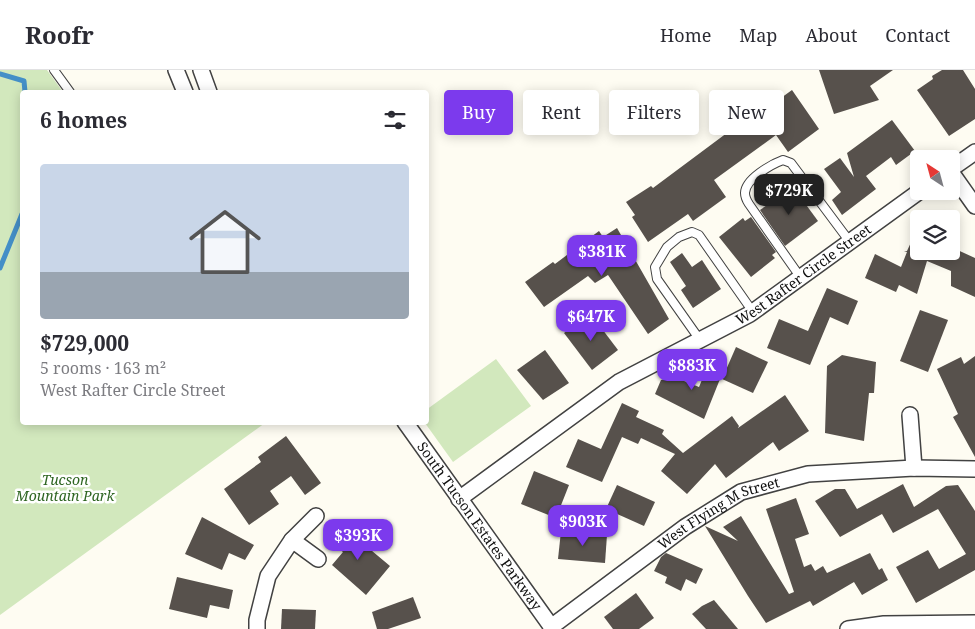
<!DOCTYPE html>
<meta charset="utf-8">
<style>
:root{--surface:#fff;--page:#f7f7f7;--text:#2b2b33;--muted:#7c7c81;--line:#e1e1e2;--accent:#7c3aed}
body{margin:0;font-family:"Noto Serif",serif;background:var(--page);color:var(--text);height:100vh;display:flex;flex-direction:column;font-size:19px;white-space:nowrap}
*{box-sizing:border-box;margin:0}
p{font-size:16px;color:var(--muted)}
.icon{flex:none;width:28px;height:28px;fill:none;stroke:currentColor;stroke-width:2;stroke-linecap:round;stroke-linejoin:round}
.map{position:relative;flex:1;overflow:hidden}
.drawer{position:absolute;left:20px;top:20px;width:409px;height:335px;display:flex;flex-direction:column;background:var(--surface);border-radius:5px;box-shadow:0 2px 12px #0003}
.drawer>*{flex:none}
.banner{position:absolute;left:444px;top:20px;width:456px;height:45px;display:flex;gap:10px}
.needle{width:32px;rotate:324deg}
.tools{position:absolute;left:910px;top:80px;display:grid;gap:10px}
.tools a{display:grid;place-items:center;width:50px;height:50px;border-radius:5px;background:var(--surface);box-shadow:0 2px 12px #0003;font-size:25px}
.price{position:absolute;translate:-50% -42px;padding:0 11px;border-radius:10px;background:var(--accent);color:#fff;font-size:16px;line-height:32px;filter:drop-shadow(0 1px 2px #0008)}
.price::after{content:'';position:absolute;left:50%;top:30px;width:15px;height:11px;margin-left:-8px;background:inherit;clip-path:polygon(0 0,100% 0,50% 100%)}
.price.on{background:#222;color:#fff}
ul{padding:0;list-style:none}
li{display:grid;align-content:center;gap:10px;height:265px;padding:0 20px}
li span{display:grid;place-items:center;height:155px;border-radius:5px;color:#555}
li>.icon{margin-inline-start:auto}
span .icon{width:90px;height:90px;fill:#fffc;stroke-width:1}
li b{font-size:21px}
h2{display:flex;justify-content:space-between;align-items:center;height:60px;padding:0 20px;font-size:21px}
.chip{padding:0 18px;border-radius:5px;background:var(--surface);box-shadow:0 2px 12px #0003;font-size:18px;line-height:45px}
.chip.on{background:var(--accent);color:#fff}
header{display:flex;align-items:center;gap:30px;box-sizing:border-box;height:70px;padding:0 25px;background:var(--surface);border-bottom:1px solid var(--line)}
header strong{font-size:24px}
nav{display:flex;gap:28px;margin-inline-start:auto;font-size:18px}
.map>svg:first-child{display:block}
</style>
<header>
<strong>Roofr</strong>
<nav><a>Home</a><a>Map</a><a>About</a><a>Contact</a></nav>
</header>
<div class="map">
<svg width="975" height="559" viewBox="0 0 975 559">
<rect width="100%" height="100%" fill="#fefcf2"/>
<g fill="#d2e8bd">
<polygon points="0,0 47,0 63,22 22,22 22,352 265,353 0,545"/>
<polygon points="496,289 531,336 453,392 425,353 426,352 426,340"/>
</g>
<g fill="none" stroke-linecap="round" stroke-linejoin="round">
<g stroke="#448fc7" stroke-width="5">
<polyline points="0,4 24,11 25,22"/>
<polyline points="0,198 22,144"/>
</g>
</g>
<g fill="#57514c">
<polygon points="819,0 893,0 870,16 879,30 834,44"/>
<polygon points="942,0 963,0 975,19 975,49 949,66 917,20 933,9 932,6"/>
<polygon points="792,20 819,59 788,82 776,65 714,110 726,127 693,151 688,144 648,172 632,147 635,145 626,132 651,116 653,118 747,48 749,51"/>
<polygon points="892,50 915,81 896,95 891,87 866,106 876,119 842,145 832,130 841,122 824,99 840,88 854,107 847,83"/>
<polygon points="793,117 818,151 785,176 760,140"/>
<polygon points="751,147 776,182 772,185 775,188 751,207 719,167 743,148 745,151"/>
<polygon points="919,155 919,181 951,181 951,177 975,188 975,227 951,216 951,201 927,191 917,224 899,215 896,222 865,208 875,184 901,197 907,182 904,181 907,181"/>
<polygon points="617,158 669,249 648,264 608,205 595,213 588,206 544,237 525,212 553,192 555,194 599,161 603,167"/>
<polygon points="682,183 692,197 702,190 721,219 693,238 681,220 686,216 670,192"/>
<polygon points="827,218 858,231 848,255 830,247 810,295 767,278 779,249 808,261"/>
<polygon points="920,240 948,250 928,302 900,291"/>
<polygon points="590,243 618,280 592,300 564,263"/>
<polygon points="736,277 768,292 753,323 722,309"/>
<polygon points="545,280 569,313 543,330 517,300"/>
<polygon points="842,285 876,292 874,323 869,323 864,371 825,363 827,296"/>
<polygon points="975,286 975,387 953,347 958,344 937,299 961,287 964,294"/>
<polygon points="709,293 724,299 704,349 655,324 661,310 674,307 699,317"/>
<polygon points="785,325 809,361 779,381 773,372 726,408 715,394 687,424 661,401 675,384 641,368 638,374 622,367 602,412 566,397 578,369 601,379 622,333 639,341 636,347 664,360 662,364 683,383 732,346 739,356 738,358"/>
<polygon points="286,366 321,413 305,425 291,406 270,421 279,434 249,455 224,419 261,392 258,387"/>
<polygon points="534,401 569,415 556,448 521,434"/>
<polygon points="903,414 914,437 946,416 958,415 975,441 975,500 916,533 896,497 928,480 939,499 966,484 938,439 893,463 882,444 840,467 815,431 835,419 845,419 857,439"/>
<polygon points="617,415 655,432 644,456 606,439"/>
<polygon points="796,428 809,464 795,469 804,497 811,494 815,501 823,496 827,503 870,483 879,500 882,498 888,510 862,525 854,512 813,536 810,531 766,553 748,526 705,456 738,471 723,457 741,446 789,524 794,522 766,439"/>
<polygon points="202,447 254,475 245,490 229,483 222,500 185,484"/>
<polygon points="341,455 390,496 366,525 332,495 343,482 329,471"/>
<polygon points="561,461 607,465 605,493 558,489"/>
<polygon points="666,483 703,499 696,514 686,509 681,521 665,513 667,507 654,501 661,487"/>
<polygon points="177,507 233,520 229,539 210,535 207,548 169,539"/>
<polygon points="636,523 654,548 639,559 613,559 604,547"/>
<polygon points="413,527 421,548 388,559 377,559 372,542"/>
<polygon points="714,530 738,559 706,559 692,544 702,536"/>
<polygon points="282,539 316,540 315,559 281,559"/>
</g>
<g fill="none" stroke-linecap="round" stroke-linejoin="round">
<g stroke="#424242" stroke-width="10">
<g id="service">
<polyline points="54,0 70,22"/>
<path d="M801,208L749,134C747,131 745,126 745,123C745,109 772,94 783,90L791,93L850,172"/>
<polyline points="700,270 657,209 655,197 667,177 679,167 692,162 699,165 753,242"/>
</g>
</g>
<g stroke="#424242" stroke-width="18">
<g id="minor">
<polyline points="176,0 185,22"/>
<polyline points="201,0 209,22"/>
<polyline points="951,99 975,82"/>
<polyline points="951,102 975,136"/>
<polyline points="910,345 914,398"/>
<path id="s1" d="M405,352L553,559"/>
<path id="s2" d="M459,429L619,312L750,244L920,121"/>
<polyline points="292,470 318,489"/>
<path id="s3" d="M551,557L685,457L741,422L808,404L914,398L975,399"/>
<polyline points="257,559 257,550 268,506 292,470 316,446"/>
<polyline points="848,559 884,554 975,553"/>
</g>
</g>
<use href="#service" stroke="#fff" stroke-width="8"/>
<use href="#minor" stroke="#fff" stroke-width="15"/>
</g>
<g text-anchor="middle" stroke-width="5" stroke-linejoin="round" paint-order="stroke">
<g font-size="14" fill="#0f0f0f" stroke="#fff">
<text dy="5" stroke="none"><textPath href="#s2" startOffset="412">West Rafter Circle Street</textPath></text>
<text dy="5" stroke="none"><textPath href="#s3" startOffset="204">West Flying M Street</textPath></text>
<text dy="5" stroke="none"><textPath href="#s1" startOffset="128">South Tucson Estates Parkway</textPath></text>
</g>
<g font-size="14" font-style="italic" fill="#2e6522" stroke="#fff">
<text x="65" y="415">Tucson<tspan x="65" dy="16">Mountain Park</tspan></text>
</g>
</g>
</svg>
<div class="tools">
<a><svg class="needle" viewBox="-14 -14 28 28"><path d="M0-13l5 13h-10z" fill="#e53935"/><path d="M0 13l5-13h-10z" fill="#7c7c81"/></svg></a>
<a><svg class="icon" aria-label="layers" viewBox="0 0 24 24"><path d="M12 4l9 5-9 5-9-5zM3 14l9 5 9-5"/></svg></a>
</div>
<b class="price on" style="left:789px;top:146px">$729K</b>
<b class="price" style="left:602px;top:207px">$381K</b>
<b class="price" style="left:591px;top:272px">$647K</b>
<b class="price" style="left:692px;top:321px">$883K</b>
<b class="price" style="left:583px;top:477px">$903K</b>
<b class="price" style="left:358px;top:491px">$393K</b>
<div class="banner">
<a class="chip on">Buy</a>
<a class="chip">Rent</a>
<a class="chip">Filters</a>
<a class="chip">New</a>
</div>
<section class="drawer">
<h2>6 homes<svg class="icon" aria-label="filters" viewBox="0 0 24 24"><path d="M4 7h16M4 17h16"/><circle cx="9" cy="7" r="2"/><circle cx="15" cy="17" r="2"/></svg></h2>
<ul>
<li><span style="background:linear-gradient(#c9d6e8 70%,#9aa5b1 0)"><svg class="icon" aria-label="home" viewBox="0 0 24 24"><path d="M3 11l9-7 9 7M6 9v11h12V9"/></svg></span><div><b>$729,000</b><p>5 rooms · 163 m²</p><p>West Rafter Circle Street</p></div></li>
</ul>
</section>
</div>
